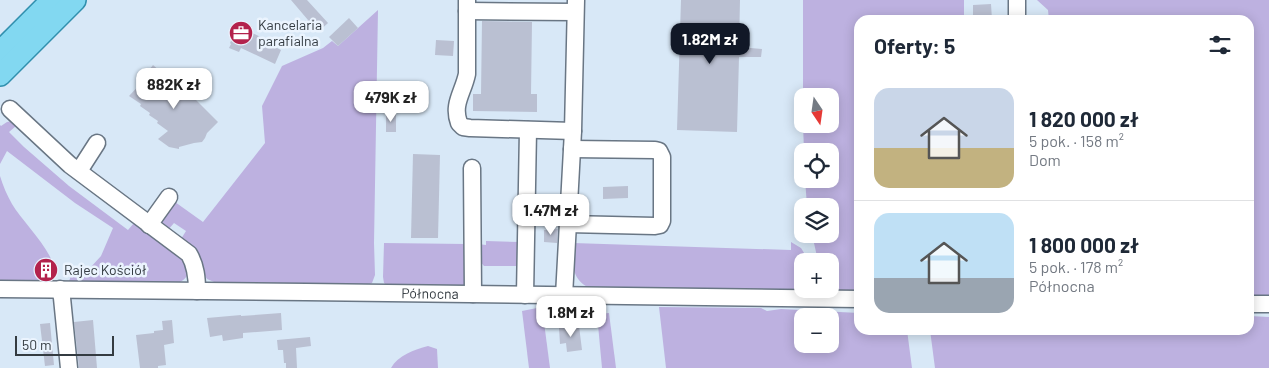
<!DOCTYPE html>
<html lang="pl">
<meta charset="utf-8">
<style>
:root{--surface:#fff;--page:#f6f6f7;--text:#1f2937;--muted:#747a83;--line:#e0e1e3;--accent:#111827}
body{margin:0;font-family:Barlow,sans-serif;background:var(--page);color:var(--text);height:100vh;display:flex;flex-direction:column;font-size:19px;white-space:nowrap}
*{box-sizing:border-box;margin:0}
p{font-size:16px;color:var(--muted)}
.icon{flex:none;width:28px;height:28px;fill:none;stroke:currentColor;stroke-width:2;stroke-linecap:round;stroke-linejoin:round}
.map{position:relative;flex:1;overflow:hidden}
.panel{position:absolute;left:854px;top:15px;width:400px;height:320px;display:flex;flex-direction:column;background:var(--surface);border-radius:15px;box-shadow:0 2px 12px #0003}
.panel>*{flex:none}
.needle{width:32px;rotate:167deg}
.tools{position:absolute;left:794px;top:88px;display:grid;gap:10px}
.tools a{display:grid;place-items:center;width:45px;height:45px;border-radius:10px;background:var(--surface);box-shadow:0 2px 12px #0003;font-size:25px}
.scale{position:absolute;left:15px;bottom:12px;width:99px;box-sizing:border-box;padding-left:5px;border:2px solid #343b41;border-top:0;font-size:14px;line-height:18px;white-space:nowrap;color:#343b41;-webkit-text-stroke:4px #ebf4fe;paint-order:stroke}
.price{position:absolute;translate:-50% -42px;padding:0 11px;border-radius:10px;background:#fff;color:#222;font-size:16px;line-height:32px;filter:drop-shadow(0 1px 2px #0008)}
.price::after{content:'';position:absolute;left:50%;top:30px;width:15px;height:11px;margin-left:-8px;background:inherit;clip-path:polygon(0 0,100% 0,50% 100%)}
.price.current{background:var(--accent);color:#fff}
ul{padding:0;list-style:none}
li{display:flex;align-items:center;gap:15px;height:125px;padding:0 20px}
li+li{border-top:1px solid var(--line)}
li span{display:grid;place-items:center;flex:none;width:140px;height:100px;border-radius:15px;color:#555}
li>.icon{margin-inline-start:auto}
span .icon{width:60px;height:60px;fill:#fffc;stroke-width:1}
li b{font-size:21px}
h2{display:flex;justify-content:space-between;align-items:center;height:60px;padding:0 20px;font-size:21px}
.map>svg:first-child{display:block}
</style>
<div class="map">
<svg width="1269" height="368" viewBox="0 0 1269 368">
<rect width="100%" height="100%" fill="#d8e8f7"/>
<g fill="#bdb1e0" fill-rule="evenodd">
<polygon points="803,0 964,0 964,20 859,20 859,292 826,292 823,289 830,289 830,261 818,261 812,234 830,234 830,206 807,206 805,179 830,179 830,151 804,151 803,124 830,124 830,96 803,96"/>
<polygon points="1037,0 1269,0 1269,298 1249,298 1249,20 1080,20 1078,18 1077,20 1049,20 1048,10"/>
<polygon points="378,10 374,243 375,275 372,283 364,286 214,282 207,279 181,239 186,231 174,223 168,230 162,224 162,221 175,202 203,222 265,143 262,106 282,66 323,48 332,41 338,46"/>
<path d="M12,121L16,124V126L9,132L24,147L69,186L128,230L134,223H136L182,256L189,272C185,281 180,283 170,284L69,281L71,276L88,275L90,268L101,256L113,228L75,203L7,151L0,164V125L1,126L7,122Z"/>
<path d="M0,176C3,186 7,195 12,204C24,224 57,254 55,276L48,282L0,283Z"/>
<polygon points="486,241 520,242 519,261 516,266 484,266 478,259 478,244 486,245"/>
<path d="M791,242L801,248L809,261H802V289H808L806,291L591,289C570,279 573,264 573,243L791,250Z"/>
<polygon points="384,243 466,244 467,283 465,286 388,286 384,283 383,277"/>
<polygon points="542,307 550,368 529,368 522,311"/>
<path d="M659,307L761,308L767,311L781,309L859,313V330H907L912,368H666ZM802,316H830V344H802Z"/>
<polygon points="609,313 616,368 602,368 597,314"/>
<polygon points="1249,316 1269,317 1269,368 935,368 930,330 1249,330"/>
<path d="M428,346L437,349L438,368H391C398,355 414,350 428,346Z"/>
</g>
<g fill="#bac0d2">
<polygon points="291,0 307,0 328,23 319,31 315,28 311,31 305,23 308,20"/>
<polygon points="681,0 740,0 739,47 762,49 761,57 739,57 737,132 677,130"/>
<polygon points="991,4 992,20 973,20 973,5"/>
<polygon points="349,18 358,28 338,46 329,37"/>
<polygon points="482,21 532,22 531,94 537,94 537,112 473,111 473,94 481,94"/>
<polygon points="238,26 271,42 269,44 281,50 275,64 241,48 239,52 229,48 231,44 230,43"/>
<polygon points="436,40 454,41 453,56 435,55"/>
<polygon points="153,65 177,86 179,83 218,122 207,133 205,138 202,142 194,143 179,147 179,149 169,147 158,139 168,131 157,123 158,121 149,115 150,113 140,106 141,104 129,96 146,78 146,74"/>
<rect x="386" y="114" width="10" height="18"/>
<polygon points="413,154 440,155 438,238 411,238"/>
<polygon points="628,186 628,198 603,199 603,187"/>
<polygon points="558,229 557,243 544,242 544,230"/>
<polygon points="281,313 282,330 243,333 243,338 223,341 222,335 210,337 207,318 241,315 241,316"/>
<polygon points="93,320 97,368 79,368 74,322"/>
<polygon points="172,320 174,343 164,345 166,365 158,366 158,368 140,368 136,335 154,333 154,331 163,330 162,321"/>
<polygon points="50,323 54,365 45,366 40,324"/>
<polygon points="579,326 582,350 567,352 566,343 560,344 559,328"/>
<polygon points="310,337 311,346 296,348 297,368 286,368 286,363 284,363 283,350 278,350 277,340"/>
</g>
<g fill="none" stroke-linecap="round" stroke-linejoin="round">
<g stroke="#697684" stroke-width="19">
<g id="minor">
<path d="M467,0V74C463,93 452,104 459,123L463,127L470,128L573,131"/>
<polyline points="1017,0 1017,20"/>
<polyline points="467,11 575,12"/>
<path d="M10,109L70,165L189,254C196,266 197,278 197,291"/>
<polyline points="472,168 473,294"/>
<polyline points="79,171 97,143"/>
<polyline points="568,224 655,226 660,225 662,221 662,157 659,151 655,150 572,149"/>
<polyline points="149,225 169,197"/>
<path id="s1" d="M0,289L306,292L859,299"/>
<polyline points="60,289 62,298 69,368"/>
<polyline points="525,295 528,130"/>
<polyline points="564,296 573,131 576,0"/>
<polyline points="1249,304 1269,304"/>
</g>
</g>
<g stroke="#3190ae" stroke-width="24">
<g id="major">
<polyline points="0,52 52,0"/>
<polyline points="0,75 75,0"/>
</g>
</g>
<use href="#minor" stroke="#fff" stroke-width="16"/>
<use href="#major" stroke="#82d8f1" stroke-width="21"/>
</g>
<defs>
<g id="office-disc" transform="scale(1.25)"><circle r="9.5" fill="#b3224c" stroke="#ebf4fe"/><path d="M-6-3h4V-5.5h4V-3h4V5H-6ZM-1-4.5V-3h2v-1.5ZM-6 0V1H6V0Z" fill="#fff"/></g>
<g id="building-disc" transform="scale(1.25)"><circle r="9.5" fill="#b3224c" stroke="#ebf4fe"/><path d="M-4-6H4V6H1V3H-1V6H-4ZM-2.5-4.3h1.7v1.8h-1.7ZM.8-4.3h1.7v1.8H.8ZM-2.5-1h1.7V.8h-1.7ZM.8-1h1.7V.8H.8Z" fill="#fff"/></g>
</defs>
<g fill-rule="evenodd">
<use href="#office-disc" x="241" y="33"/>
<use href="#building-disc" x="46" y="270"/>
</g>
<g text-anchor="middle" stroke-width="5" stroke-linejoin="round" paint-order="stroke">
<g font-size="14" fill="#343b41" stroke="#ebf4fe" text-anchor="start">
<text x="258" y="30">Kancelaria<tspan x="258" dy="16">parafialna</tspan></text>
<text x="64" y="275">Rajec Kościół</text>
</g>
<g font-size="14" fill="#343b41" stroke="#ebf4fe">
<text dy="5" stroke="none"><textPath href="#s1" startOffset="430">Północna</textPath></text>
</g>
</g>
</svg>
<div class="tools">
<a><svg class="needle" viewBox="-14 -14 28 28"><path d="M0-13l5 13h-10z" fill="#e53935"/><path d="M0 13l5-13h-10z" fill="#747a83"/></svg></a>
<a><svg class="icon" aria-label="locate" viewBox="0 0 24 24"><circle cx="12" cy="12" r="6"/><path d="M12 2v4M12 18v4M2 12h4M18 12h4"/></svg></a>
<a><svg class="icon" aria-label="layers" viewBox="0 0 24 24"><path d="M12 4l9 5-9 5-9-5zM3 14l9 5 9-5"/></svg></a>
<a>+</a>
<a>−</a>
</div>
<div class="scale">50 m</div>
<b class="price current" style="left:710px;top:65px">1.82M zł</b>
<b class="price" style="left:174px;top:110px">882K zł</b>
<b class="price" style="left:391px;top:123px">479K zł</b>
<b class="price" style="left:551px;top:236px">1.47M zł</b>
<b class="price" style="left:571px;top:338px">1.8M zł</b>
<section class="panel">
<h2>Oferty: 5<svg class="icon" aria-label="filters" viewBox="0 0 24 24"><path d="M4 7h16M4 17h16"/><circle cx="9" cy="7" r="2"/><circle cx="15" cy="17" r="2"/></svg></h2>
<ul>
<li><span style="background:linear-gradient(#c9d6e8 60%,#c2b280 0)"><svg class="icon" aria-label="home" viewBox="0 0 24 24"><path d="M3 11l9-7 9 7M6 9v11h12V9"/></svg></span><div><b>1 820 000 zł</b><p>5 pok. · 158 m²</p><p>Dom</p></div></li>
<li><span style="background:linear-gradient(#bfe0f5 65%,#9aa5b1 0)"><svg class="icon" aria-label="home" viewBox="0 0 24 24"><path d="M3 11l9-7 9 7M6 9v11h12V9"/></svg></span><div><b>1 800 000 zł</b><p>5 pok. · 178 m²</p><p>Północna</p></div></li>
</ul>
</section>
</div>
